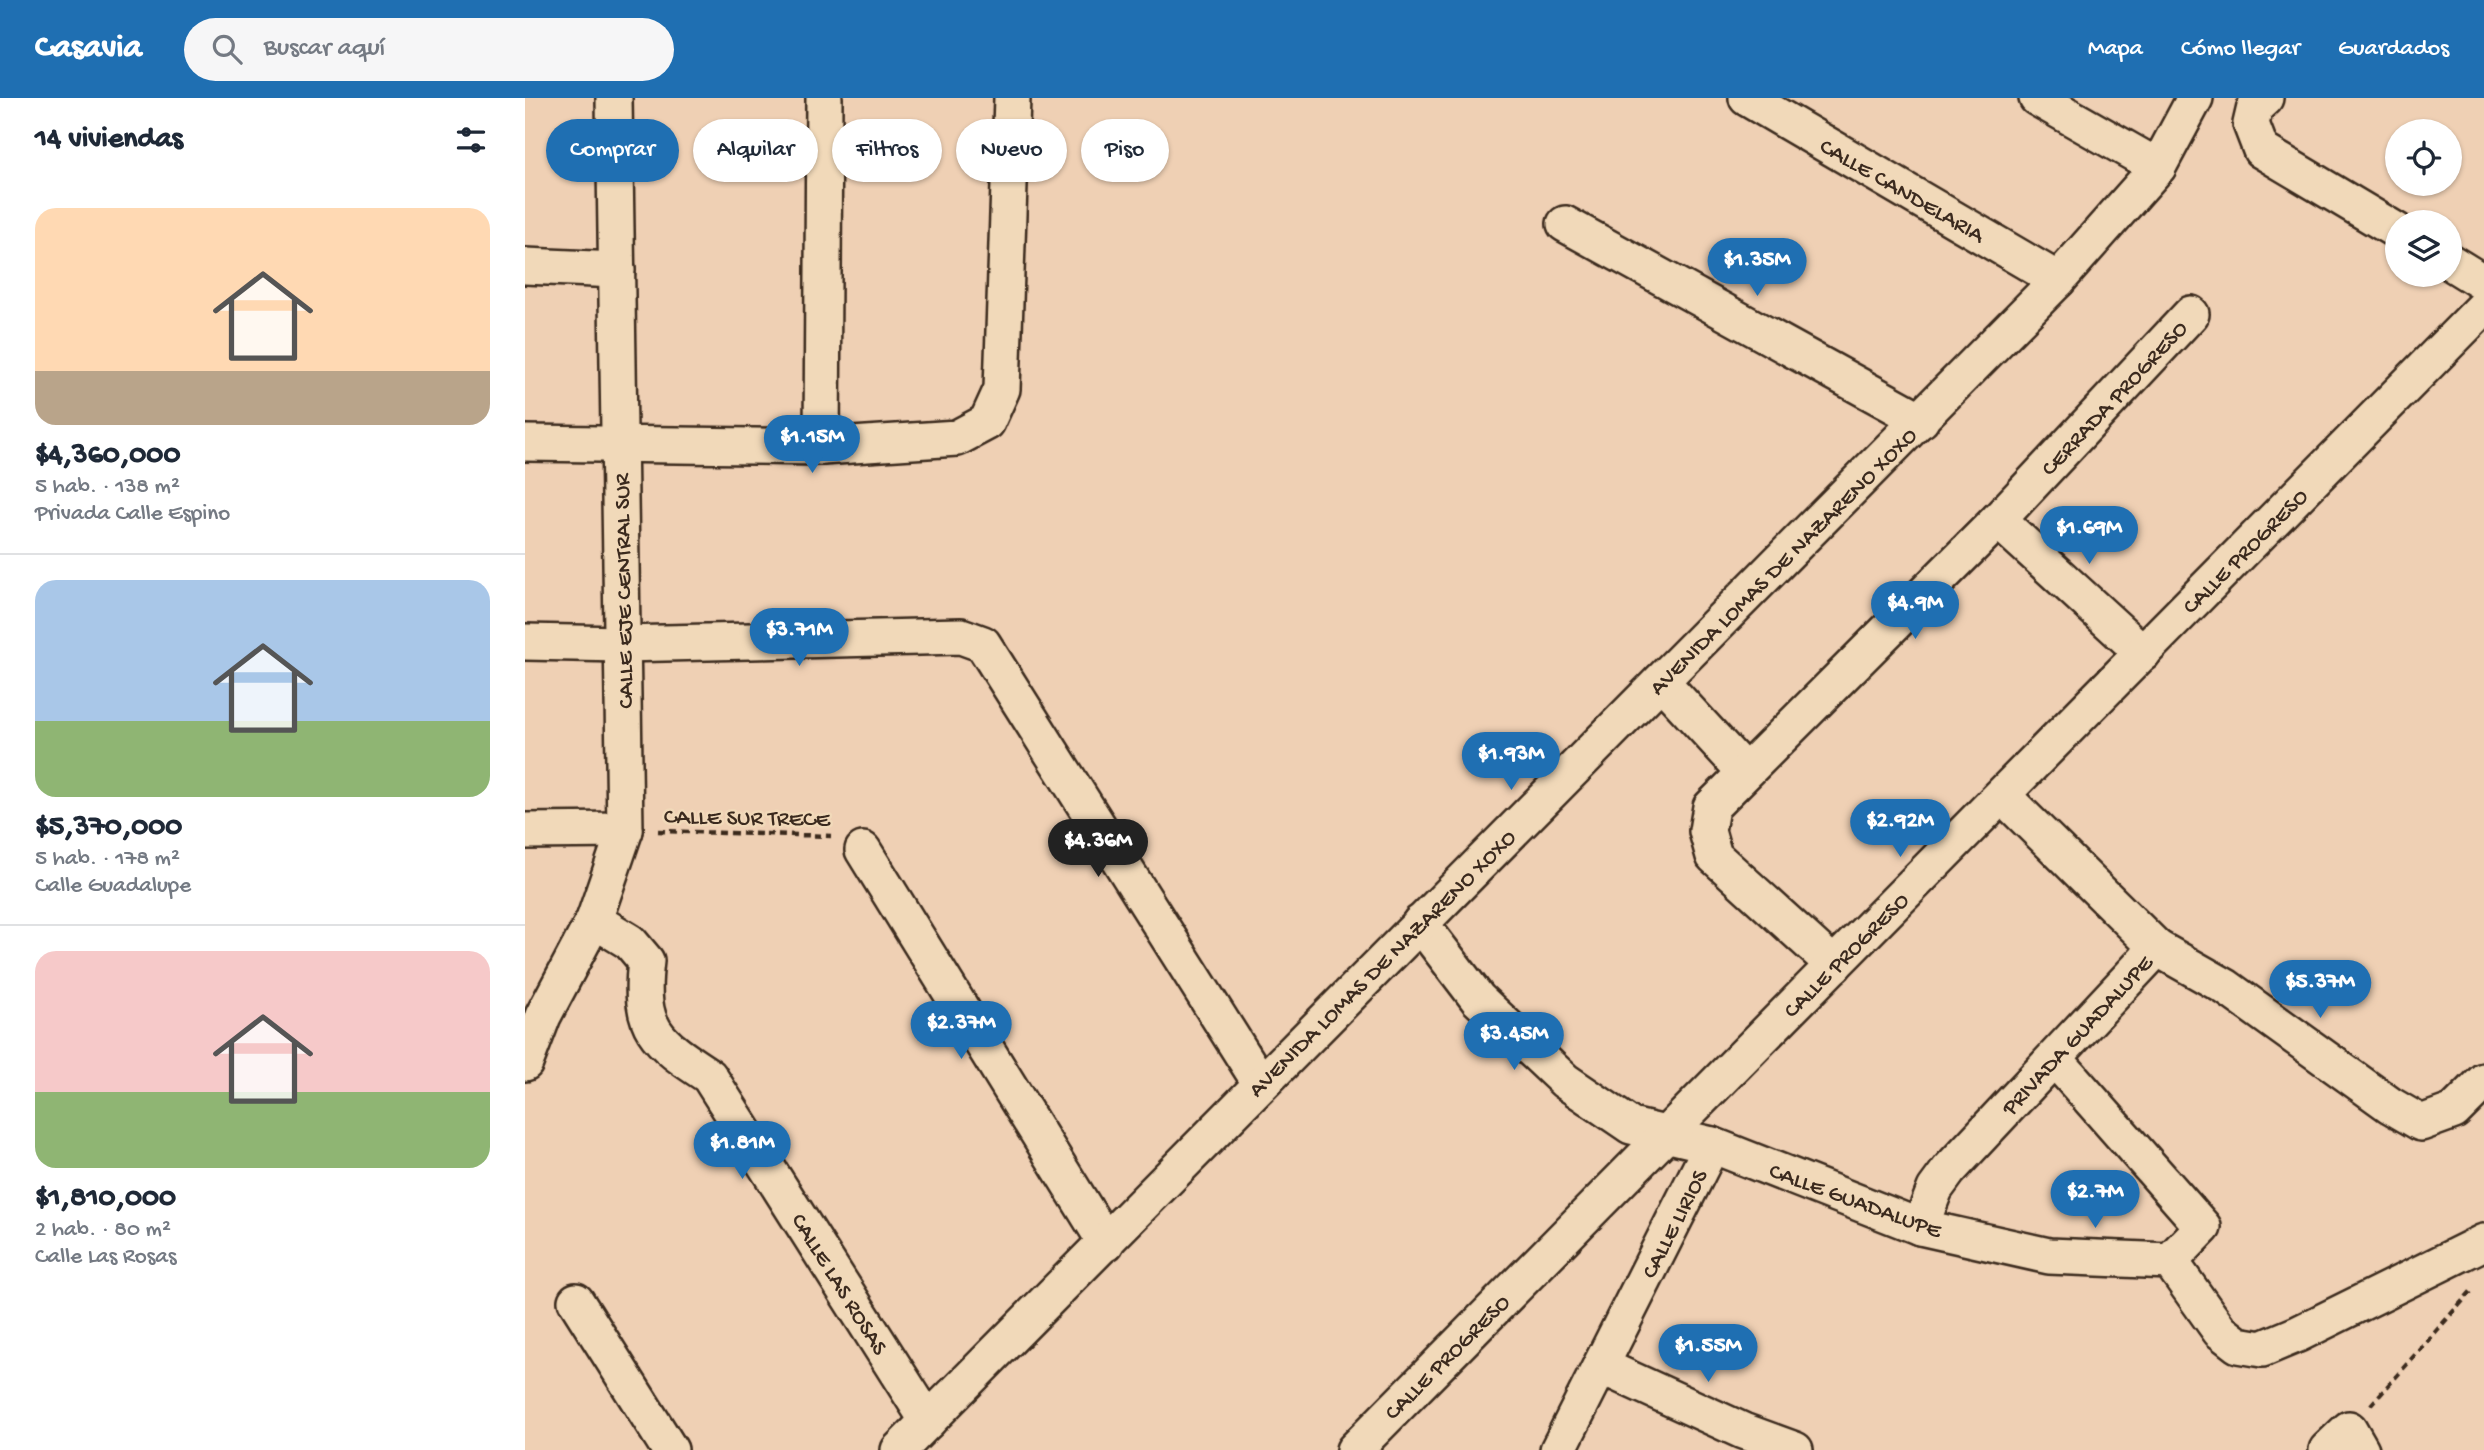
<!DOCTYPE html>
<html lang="es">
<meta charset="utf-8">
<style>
:root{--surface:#fff;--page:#f6f6f7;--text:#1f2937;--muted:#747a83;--line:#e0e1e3;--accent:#1f6fb2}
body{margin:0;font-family:"Gochi Hand",sans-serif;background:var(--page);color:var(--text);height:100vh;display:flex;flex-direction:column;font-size:26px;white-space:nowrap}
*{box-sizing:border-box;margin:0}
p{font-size:23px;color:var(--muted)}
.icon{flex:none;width:38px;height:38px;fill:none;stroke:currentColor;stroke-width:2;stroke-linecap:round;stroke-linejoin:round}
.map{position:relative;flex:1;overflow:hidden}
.side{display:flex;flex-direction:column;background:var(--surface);width:525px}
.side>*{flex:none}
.banner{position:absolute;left:21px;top:21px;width:665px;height:63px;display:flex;gap:14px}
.buttons{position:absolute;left:1860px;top:21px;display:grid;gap:14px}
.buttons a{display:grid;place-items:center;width:77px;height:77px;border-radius:50%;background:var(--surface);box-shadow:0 2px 5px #0004;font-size:35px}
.price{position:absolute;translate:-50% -60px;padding:0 16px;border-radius:24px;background:var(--accent);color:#fff;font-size:23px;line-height:46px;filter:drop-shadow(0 2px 4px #0008)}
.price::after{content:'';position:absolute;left:50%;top:42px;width:21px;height:16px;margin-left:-10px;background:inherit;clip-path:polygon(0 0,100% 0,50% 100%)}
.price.on{background:#222;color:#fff}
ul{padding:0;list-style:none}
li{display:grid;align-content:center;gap:14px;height:371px;padding:0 35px}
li+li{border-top:2px solid var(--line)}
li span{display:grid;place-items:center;height:217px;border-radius:21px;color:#555}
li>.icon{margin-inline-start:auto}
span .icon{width:126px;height:126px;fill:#fffc;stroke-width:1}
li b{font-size:30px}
h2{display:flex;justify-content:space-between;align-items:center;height:84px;padding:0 35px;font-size:30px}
.chip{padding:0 24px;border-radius:32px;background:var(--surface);box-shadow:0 2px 5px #0004;font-size:24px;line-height:63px}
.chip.on{background:var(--accent);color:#fff}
header{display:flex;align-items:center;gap:42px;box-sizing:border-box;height:98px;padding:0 35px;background:var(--accent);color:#fff}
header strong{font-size:33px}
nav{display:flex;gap:38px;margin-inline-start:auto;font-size:24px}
.search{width:490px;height:63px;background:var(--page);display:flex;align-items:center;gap:18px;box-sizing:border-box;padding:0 24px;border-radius:38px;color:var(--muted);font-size:26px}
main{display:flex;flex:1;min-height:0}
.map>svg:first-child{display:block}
</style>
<header>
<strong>Casavia</strong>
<div class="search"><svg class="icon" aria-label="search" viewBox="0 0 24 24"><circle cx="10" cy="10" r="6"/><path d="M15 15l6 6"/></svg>Buscar aquí</div>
<nav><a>Mapa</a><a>Cómo llegar</a><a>Guardados</a></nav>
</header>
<main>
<section class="side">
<h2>14 viviendas<svg class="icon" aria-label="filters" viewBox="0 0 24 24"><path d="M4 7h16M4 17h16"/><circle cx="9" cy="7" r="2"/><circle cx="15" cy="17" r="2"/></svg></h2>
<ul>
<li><span style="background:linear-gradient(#ffd9b3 75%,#b9a48a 0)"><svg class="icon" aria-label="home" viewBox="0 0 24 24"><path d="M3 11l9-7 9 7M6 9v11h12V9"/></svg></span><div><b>$4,360,000</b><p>5 hab. · 138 m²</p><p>Privada Calle Espino</p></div></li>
<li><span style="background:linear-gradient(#a9c7e8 65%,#8fb573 0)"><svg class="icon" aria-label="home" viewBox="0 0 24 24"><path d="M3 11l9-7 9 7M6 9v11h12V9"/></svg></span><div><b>$5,370,000</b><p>5 hab. · 178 m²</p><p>Calle Guadalupe</p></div></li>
<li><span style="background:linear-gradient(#f6c9c9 65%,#8fb573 0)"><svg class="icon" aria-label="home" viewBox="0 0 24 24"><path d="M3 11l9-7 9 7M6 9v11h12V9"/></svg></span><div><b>$1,810,000</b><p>2 hab. · 80 m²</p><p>Calle Las Rosas</p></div></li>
</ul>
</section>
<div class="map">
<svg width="1959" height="1352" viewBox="0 0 1959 1352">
<rect width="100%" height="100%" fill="#efd0b4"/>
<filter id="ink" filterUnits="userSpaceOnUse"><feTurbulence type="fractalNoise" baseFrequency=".0143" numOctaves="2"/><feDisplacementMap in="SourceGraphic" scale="14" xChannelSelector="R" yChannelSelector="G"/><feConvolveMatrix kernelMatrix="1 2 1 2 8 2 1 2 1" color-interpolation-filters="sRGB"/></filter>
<g filter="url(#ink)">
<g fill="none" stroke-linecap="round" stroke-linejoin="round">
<g stroke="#3b2a1e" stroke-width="40">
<g id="minor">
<polyline points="1222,0 1533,182"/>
<polyline points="1512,0 1633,69"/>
<polyline points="1740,0 1730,9 1726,26 1736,52 1872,133"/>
<polyline points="1040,126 1396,322"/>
<polyline points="1925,164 1959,185"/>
<polyline points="0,168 92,172"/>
<polyline points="0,345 297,349 432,340 462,324 477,291 487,0"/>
<polyline points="297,349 299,0"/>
<polyline points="1473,422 1618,555"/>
<polyline points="0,544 97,546 436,538 458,546 736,986"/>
<polyline points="1136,583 1220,674"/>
<polyline points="0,733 100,732"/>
<polyline points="338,752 581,1145"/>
<path d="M69,822L105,844L121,863C113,930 130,943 184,978L403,1323"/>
<polyline points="895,825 953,901 1040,983 1106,1028 1187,1047 1395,1129 1524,1158 1645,1163 1695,1233 1713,1247 1737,1251 1773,1236 1959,1144"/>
<polyline points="1632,850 1701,889 1865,1007 1896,1025 1929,1013 1959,983"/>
<polyline points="1309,867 1189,758 1182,733 1186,709 1473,422 1666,216"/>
<polyline points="1530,961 1678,1129 1645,1163"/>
<polyline points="0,965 18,918 69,822 100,732 89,0"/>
<polyline points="1395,1129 1410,1091 1424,1072 1632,850 1478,698"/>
<polyline points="51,1203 145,1352"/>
<polyline points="1076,1268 1218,1333 1270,1352"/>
<polyline points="374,1352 1533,182 1633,69 1670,0"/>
<polyline points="829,1352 1959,209"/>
<polyline points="1033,1352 1187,1047"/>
<polyline points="1802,1352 1824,1331 1836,1352"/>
</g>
</g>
<g stroke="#3b2a1e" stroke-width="4.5" stroke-dasharray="7 5" stroke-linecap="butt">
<polyline points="133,733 306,738"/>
<polyline points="1846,1307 1949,1190"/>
</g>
<use href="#minor" stroke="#f1d9b9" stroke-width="35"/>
</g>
</g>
<g text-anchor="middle" stroke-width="5" stroke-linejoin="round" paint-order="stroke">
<g font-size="23" fill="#3b2a1e" stroke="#f1d9b9">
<text transform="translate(1378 91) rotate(30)" y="8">CALLE CANDELARIA</text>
<text transform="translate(1588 299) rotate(-47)" y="8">CERRADA PROGRESO</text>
<text transform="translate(1719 452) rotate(-45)" y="8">CALLE PROGRESO</text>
<text transform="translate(1257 462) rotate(-45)" y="8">AVENIDA LOMAS DE NAZARENO XOXO</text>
<text transform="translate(97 493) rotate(-91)" y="8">CALLE EJE CENTRAL SUR</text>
<text transform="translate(222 718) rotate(1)" y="8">CALLE SUR TRECE</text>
<text transform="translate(1320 856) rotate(-45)" y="8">CALLE PROGRESO</text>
<text transform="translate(856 864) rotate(-45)" y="8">AVENIDA LOMAS DE NAZARENO XOXO</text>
<text transform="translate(1551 936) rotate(-47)" y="8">PRIVADA GUADALUPE</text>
<text transform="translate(1331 1101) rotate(20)" y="8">CALLE GUADALUPE</text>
<text transform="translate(1148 1125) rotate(-63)" y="8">CALLE LIRIOS</text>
<text transform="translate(316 1185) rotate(58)" y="8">CALLE LAS ROSAS</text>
<text transform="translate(921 1258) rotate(-45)" y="8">CALLE PROGRESO</text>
</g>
</g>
</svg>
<div class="buttons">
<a><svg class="icon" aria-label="locate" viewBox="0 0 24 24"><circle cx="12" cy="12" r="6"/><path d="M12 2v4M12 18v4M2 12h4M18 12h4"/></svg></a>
<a><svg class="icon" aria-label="layers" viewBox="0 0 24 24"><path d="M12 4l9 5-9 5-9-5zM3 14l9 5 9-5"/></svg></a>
</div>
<b class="price" style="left:1232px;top:200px">$1.35M</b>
<b class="price" style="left:287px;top:377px">$1.15M</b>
<b class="price" style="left:1564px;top:468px">$1.69M</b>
<b class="price" style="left:1390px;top:543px">$4.9M</b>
<b class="price" style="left:274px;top:570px">$3.71M</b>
<b class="price" style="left:986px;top:694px">$1.93M</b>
<b class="price" style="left:1375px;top:761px">$2.92M</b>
<b class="price on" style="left:573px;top:781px">$4.36M</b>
<b class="price" style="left:1795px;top:922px">$5.37M</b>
<b class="price" style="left:436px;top:963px">$2.37M</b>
<b class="price" style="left:989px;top:974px">$3.45M</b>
<b class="price" style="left:217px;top:1083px">$1.81M</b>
<b class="price" style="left:1570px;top:1132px">$2.7M</b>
<b class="price" style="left:1183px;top:1286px">$1.55M</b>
<div class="banner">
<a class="chip on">Comprar</a>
<a class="chip">Alquilar</a>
<a class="chip">Filtros</a>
<a class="chip">Nuevo</a>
<a class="chip">Piso</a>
</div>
</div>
</main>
